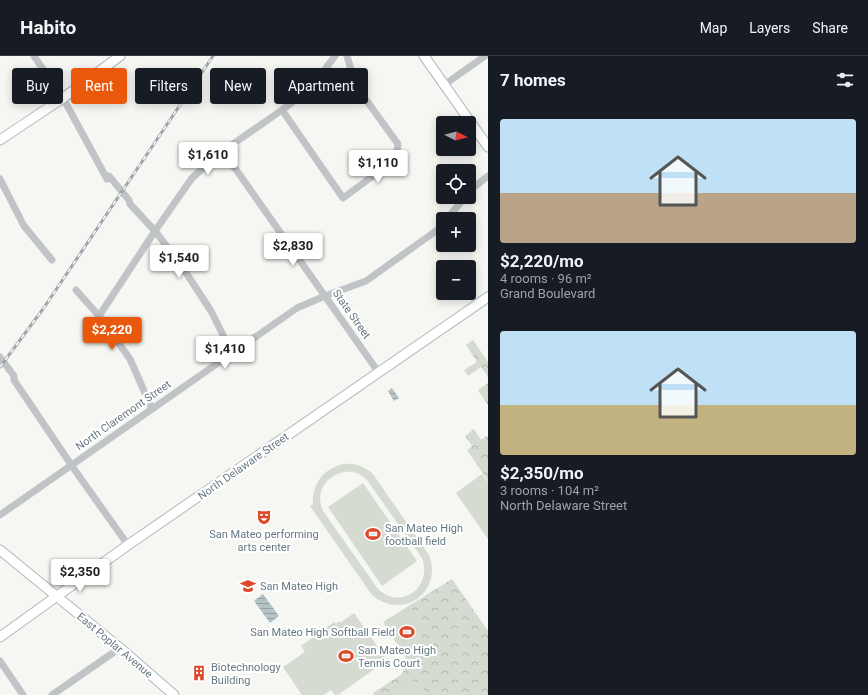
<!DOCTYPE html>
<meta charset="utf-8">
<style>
:root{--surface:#171b24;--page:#242831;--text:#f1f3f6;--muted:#9ea1a6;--line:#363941;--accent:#ea580c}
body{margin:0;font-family:Roboto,sans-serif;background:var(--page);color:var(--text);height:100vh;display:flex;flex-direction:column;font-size:15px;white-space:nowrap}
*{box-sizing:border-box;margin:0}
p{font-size:13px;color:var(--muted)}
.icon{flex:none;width:22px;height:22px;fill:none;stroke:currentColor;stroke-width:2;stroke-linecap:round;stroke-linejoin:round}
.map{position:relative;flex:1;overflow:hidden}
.drawer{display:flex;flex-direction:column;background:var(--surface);width:380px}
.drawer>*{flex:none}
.guide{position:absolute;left:12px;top:12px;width:380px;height:36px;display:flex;gap:8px}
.needle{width:26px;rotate:96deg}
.tools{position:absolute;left:436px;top:60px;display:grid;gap:8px}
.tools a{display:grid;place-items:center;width:40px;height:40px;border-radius:4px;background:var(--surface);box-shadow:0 2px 10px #0003;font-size:20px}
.price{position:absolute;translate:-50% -34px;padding:0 9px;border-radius:4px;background:#fff;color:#222;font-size:13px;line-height:26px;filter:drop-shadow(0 1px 2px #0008)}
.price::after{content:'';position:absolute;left:50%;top:24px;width:12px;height:9px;margin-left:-6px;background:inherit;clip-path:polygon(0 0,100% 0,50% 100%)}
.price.on{background:var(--accent);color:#fff}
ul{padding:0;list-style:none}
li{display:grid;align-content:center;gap:8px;height:212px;padding:0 12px}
li span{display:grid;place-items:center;height:124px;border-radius:4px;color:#555}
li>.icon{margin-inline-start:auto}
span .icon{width:72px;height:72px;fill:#fffc;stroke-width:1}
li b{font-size:17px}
h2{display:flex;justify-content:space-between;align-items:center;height:48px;padding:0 12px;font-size:17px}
.pill{padding:0 14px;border-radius:4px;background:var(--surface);box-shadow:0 2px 10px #0003;font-size:14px;line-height:36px}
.pill.on{background:var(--accent);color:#fff}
header{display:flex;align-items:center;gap:24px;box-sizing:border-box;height:56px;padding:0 20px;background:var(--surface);border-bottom:1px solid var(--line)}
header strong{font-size:19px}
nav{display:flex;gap:22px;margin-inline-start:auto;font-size:14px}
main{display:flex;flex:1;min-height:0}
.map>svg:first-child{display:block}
</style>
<header>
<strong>Habito</strong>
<nav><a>Map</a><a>Layers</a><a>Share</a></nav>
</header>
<main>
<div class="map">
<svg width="488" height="639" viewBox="0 0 488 639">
<defs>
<pattern id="forest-crowns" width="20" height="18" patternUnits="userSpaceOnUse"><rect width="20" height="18" fill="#d6dbd2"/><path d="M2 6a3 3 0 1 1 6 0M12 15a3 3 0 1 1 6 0" fill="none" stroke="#b1b6b0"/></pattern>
<pattern id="water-rules" width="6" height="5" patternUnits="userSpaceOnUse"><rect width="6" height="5" fill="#b5c2c6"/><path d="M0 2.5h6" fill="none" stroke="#97a2a6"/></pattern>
</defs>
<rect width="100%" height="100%" fill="#f6f6f3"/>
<g fill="url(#forest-crowns)">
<polygon points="473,284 488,306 488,321 481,311 468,320 464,314 477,306 466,289"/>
<polygon points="488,327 488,349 478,334"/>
<polygon points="474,373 481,384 487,380 488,381 488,425 467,394 472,390 465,380"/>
<path d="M452,523L488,575V639H374L373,637L402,618C405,613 407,608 406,602L383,566Z"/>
</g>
<g fill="#d6dbd2" fill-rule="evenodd">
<path d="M343,408C355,407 364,410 373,418L429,499C443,536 403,565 372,539L310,450L313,448C312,428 323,413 343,408ZM344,416C353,415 360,417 367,424L422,502C433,531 401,555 378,533L323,455C315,437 325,420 344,416Z"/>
<polygon points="482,418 488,426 488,483 456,437"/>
<polygon points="363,427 417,505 382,530 328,451"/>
<path d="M411,552C418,562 429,574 418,586C415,590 409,592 404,595L388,570L389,565Z"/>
<polygon points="354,557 387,604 338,639 335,639 331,634 323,639 302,639 283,611 305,596 301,590 334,566 336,568 339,565 340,567"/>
<path d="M407,624C419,624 422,628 426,639H387C389,631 400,628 407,624Z"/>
</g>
<g fill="url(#water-rules)">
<polygon points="392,332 399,342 394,345 388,335"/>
<polygon points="263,538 279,560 270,567 254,545"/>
</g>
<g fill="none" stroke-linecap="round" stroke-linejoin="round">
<g stroke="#b2b8bc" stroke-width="11">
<g id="secondary">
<polyline points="424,0 488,91"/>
<polyline points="0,84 63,42 120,0"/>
<polyline points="0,494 120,592 174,639"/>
<polyline points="0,581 128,489 488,241"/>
</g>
</g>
<g stroke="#c0c4c7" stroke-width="7">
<polyline points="34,0 63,42 107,123"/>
<polyline points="444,29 485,0"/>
<polyline points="282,54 343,142 396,103 398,88 356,30 347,0"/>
<polyline points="223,95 379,317"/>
<polyline points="106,120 109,120 129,144 130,148 155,175 181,209 211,255 232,297"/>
<polyline points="0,123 24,170 52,204"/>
<polyline points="469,137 473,132 488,120"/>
<polyline points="447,163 465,141"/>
<polyline points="76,234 99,260 130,303 152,353"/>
<polyline points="99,260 155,175 192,122 223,95 282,54 311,32 335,0"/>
<polyline points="0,301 14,320 14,324 74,413 128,489"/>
<polyline points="0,459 297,252 325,240 366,225 440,172 443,168"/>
<polyline points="0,605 23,639"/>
<polyline points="52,639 120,592"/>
</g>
<use href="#secondary" stroke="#fff" stroke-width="9"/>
<g stroke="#9fa6ab" stroke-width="3">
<polyline id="rail" points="0,311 43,253 213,0"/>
</g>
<use href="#rail" stroke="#fff" stroke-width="1.5" stroke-dasharray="4.5" stroke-linecap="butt"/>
</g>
<defs>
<g id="theatre-bare" transform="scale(1.2)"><path d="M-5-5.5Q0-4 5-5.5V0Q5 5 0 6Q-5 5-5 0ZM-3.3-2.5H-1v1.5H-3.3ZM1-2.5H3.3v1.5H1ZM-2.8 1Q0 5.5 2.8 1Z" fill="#de492c" stroke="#fff" stroke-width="2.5" paint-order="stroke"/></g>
<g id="stadium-bare" transform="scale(1.2)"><path d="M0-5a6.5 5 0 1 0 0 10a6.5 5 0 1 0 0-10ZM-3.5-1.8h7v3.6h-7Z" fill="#de492c" stroke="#fff" stroke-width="2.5" paint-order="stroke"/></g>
<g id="school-bare" transform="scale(1.2)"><path d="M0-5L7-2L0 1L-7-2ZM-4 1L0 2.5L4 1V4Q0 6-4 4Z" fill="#de492c" stroke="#fff" stroke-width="2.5" paint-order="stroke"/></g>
<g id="building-bare" transform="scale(1.2)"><path d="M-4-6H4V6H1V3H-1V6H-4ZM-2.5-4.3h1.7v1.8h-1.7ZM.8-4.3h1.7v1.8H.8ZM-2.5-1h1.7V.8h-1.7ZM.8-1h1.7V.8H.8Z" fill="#de492c" stroke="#fff" stroke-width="2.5" paint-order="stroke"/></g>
</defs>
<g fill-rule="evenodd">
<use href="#theatre-bare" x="264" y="461"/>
<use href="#stadium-bare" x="373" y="478"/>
<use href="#school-bare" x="248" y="530"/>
<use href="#stadium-bare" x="407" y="576"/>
<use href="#stadium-bare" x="346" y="600"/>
<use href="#building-bare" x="199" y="617"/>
</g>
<g text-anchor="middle" stroke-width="4" stroke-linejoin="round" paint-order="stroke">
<g font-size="11" fill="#667883" stroke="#fff">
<text transform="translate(352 258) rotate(55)" y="4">State Street</text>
<text transform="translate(123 359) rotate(-35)" y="4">North Claremont Street</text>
<text transform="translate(243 410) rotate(-35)" y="4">North Delaware Street</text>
<text transform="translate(115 589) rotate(40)" y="4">East Poplar Avenue</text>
</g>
<g font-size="11" fill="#667883" stroke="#fff" text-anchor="start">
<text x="385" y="476">San Mateo High<tspan x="385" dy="13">football field</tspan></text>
<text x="264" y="482" text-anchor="middle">San Mateo performing<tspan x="264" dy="13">arts center</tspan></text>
<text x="260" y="534">San Mateo High</text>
<text x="395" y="580" text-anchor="end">San Mateo High Softball Field</text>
<text x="358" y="598">San Mateo High<tspan x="358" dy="13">Tennis Court</tspan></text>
<text x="211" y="615">Biotechnology<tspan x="211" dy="13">Building</tspan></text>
</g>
</g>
</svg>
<div class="tools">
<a><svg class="needle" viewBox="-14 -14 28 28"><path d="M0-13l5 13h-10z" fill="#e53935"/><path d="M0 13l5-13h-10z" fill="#9ea1a6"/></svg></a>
<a><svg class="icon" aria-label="locate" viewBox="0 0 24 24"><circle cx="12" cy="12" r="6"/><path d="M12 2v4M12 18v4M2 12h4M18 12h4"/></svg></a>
<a>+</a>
<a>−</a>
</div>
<b class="price" style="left:208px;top:120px">$1,610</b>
<b class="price" style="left:378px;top:128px">$1,110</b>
<b class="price" style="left:293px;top:211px">$2,830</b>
<b class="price" style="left:179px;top:223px">$1,540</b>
<b class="price on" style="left:112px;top:295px">$2,220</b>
<b class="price" style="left:225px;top:314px">$1,410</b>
<b class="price" style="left:80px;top:537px">$2,350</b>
<div class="guide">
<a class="pill">Buy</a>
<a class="pill on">Rent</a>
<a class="pill">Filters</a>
<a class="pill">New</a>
<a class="pill">Apartment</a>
</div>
</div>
<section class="drawer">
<h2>7 homes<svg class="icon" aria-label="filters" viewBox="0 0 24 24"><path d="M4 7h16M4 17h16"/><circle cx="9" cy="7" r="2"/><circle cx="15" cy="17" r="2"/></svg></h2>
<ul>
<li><span style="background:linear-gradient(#bfe0f5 60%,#b9a48a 0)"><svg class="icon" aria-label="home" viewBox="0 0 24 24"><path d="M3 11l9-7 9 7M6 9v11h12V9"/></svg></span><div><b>$2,220/mo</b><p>4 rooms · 96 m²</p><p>Grand Boulevard</p></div></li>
<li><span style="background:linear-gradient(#bfe0f5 60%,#c2b280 0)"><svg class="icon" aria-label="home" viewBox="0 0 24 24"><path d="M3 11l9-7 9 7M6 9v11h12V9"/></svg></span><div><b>$2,350/mo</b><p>3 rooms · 104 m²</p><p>North Delaware Street</p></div></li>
</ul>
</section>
</main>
